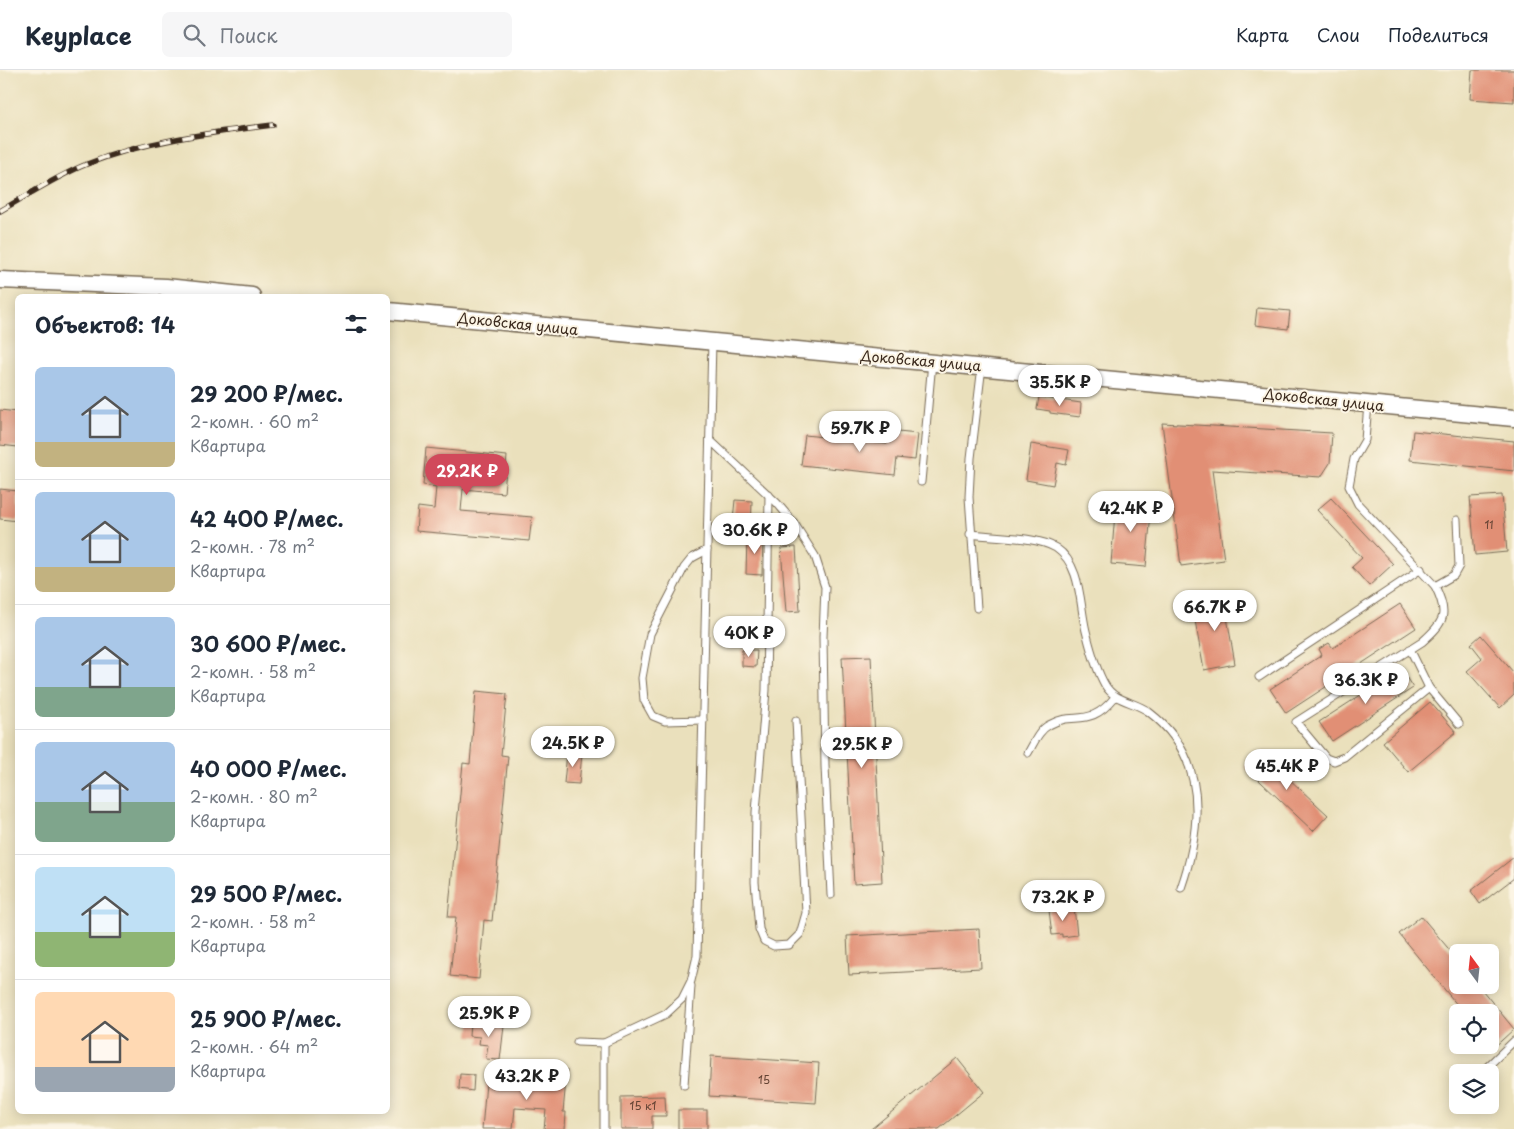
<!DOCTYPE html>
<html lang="ru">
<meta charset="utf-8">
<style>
:root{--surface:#fff;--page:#f6f6f7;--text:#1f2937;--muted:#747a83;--line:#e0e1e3;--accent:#d1495b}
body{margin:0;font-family:"Playpen Sans",sans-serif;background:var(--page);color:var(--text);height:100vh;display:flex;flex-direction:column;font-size:19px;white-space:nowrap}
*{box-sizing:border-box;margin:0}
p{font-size:16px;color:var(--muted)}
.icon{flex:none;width:28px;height:28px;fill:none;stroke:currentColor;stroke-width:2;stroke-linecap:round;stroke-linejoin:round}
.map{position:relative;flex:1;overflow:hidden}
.drawer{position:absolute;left:15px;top:224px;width:375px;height:820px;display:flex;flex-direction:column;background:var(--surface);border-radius:8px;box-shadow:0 2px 12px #0003}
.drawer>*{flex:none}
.needle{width:32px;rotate:345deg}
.fabs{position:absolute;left:1449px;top:874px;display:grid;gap:10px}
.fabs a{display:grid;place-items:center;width:50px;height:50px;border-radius:8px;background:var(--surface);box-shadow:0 2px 12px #0003;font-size:25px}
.price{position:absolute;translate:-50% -42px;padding:0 11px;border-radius:18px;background:#fff;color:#222;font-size:16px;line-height:32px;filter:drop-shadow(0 1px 2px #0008)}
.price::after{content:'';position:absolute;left:50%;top:30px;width:15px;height:11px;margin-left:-8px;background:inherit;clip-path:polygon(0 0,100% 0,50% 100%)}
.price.current{background:var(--accent);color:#fff}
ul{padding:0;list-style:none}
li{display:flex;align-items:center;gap:15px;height:125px;padding:0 20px}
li+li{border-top:1px solid var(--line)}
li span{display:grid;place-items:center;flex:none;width:140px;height:100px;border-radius:8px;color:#555}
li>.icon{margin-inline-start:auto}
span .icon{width:60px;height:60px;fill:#fffc;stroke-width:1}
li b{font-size:21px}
h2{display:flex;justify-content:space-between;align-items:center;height:60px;padding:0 20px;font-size:21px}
header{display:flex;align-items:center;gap:30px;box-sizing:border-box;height:70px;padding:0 25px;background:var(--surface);border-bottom:1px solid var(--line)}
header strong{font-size:24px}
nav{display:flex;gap:28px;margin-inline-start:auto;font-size:18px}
.search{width:350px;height:45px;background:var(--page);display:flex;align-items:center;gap:12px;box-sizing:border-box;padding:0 18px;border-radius:8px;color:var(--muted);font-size:19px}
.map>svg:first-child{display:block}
</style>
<header>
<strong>Keyplace</strong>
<div class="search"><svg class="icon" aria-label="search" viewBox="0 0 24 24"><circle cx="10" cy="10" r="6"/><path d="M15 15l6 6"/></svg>Поиск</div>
<nav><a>Карта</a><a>Слои</a><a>Поделиться</a></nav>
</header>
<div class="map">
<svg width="1514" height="1059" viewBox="0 0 1514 1059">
<rect width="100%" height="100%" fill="#fcf5e5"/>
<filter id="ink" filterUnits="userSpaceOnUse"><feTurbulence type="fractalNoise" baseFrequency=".02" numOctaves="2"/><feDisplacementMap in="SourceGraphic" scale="10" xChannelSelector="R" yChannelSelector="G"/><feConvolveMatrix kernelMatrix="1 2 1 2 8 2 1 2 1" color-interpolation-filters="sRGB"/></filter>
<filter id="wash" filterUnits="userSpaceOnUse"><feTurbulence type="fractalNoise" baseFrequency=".0096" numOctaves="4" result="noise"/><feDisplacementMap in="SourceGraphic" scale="20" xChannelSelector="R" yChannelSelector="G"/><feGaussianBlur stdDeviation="1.12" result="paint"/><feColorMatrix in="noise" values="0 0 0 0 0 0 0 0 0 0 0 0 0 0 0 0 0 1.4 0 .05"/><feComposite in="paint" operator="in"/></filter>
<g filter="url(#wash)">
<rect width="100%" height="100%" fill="#eae0bc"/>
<g id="blocks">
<g fill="#e18f75">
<polygon points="1472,0 1514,0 1514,32 1470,29"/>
<polygon points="1257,238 1290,241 1288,259 1255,255"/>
<polygon points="1039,327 1081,333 1080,347 1050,343 1050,341 1037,339"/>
<polygon points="0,340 18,342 18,377 0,375"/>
<polygon points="1162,353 1332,363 1330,393 1321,407 1212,400 1224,490 1181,496"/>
<polygon points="888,361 918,364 915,390 897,388 895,405 801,395 805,365 887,374"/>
<polygon points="1413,361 1514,371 1514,401 1410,390"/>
<polygon points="1031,374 1069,380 1066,395 1057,393 1053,415 1026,410"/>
<polygon points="426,378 507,386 504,423 463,419 461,441 532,447 529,471 416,461 418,437 434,439 436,417 423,415"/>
<polygon points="0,419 18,421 18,451 0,449"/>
<polygon points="1502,425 1507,482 1475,485 1470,427"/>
<polygon points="1331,428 1393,494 1369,516 1352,497 1362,488 1317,440"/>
<polygon points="735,430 752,431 751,461 732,460"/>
<polygon points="1116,430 1152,433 1146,497 1111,494"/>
<polygon points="747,466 763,466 762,505 746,504"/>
<polygon points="796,477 800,541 786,542 781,478"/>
<polygon points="1233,526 1237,545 1227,547 1235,594 1204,600 1192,534"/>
<polygon points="1400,534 1416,558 1286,643 1270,619 1322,585 1319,579 1329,573 1333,578"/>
<polygon points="1481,565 1514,603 1514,625 1500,638 1467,601 1482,588 1471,574"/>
<polygon points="742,580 757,580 756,597 742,596"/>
<polygon points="871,586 882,812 854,814 842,587"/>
<polygon points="1401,599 1413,618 1332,671 1319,652"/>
<polygon points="476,621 507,624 501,685 508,686 492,851 484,850 479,909 450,906 456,847 448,847 463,693 470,694"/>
<polygon points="1430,632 1456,662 1408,702 1383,672"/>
<polygon points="1260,682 1328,745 1313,761 1245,697"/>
<polygon points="567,683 582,684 579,714 564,713"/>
<polygon points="1514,787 1514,808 1480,834 1471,821"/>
<polygon points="1074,837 1077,865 1062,867 1062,864 1052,865 1049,840"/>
<polygon points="1421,846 1458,890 1458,915 1478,915 1514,959 1490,981 1490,942 1463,942 1399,864"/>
<polygon points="979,859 981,898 849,905 847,866"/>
<polygon points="470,953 504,956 500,990 486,989 488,975 479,974 480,967 469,966"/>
<polygon points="711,986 819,993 816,1033 709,1026"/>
<polygon points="957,988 984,1022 939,1059 871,1059"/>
<polygon points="536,997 567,1000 563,1042 566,1042 565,1059 544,1059 546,1040 515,1038 513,1059 482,1059 486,1013 534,1018"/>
<polygon points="460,1004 474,1005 473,1021 459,1019"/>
<polygon points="665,1026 666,1046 652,1046 652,1059 621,1059 621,1027"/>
<rect x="678" y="1040" width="29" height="19"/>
</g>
</g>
</g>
<g filter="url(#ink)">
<use href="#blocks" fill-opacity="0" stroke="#786a55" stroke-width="1"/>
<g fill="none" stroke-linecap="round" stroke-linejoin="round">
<g stroke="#786a55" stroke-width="9">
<g id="service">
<path d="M1368,334L1365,370L1354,389L1349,416L1358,434L1435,516C1449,544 1445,552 1422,572L1296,652L1326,688L1334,691L1344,687L1429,618"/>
<polyline points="710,370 777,433 794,453 815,486 825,517 823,567 825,696 831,825"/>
<polyline points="921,412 932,292"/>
<polyline points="769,425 766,620 756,742 755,812 759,859 764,871 774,876 789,875 800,864 806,843 796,651"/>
<path d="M970,464C993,467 1037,466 1056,478C1083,496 1079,538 1087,565C1091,581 1097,601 1105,615C1115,632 1134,631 1149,642C1208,687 1203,755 1181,818"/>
<polyline points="1435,516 1454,505 1459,496 1457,450"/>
<polyline points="977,538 969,427 971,388 982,296"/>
<polyline points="1410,579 1429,618 1459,654"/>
<polyline points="1259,607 1421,499"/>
<polyline points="703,650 665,651 653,646 644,630 642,608 650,564 684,498 692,488 707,480"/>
<path d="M1028,683C1034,673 1039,660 1049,655C1075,640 1088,660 1115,627"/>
<polyline points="577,972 604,973 666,944 682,929 691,911 697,886 712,272"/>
<polyline points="1486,998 1514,971"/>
<polyline points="684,1015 691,916"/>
<polyline points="604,1059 604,973"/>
</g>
</g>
<g stroke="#786a55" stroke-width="19">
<g id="tertiary">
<polyline points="0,210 166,217 252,226"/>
<polyline points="388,241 1514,348"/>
</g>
</g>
<use href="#service" stroke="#fff" stroke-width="7"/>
<use href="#tertiary" stroke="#fff" stroke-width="16"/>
<g stroke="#3b2a1e" stroke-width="5.5">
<path id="rail" d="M0,141C28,125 57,106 87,94C147,70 210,63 273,55"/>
</g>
<use href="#rail" stroke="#fcf5e5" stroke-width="4" stroke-dasharray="11" stroke-linecap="butt"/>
</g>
</g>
<g text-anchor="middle" stroke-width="4" stroke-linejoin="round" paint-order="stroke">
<g font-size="11" fill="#644334">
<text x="1489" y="459">11</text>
<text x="764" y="1014">15</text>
<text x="643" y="1040">15 к1</text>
</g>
<g font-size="14" fill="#3b2a1e" stroke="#fcf5e5">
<text transform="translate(518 254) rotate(6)" y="5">Доковская улица</text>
<text transform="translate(921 291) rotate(5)" y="5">Доковская улица</text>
<text transform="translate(1324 330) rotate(6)" y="5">Доковская улица</text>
</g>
</g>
</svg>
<div class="fabs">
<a><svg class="needle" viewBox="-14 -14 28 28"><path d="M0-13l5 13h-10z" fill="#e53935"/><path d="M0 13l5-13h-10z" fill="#747a83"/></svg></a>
<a><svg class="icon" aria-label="locate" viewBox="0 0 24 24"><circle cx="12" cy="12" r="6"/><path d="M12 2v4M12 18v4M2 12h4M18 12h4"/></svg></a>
<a><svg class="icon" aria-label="layers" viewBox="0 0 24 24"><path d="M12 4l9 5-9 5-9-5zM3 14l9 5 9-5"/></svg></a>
</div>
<b class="price" style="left:1060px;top:337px">35.5K ₽</b>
<b class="price" style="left:860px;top:383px">59.7K ₽</b>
<b class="price current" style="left:467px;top:426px">29.2K ₽</b>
<b class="price" style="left:1131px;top:463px">42.4K ₽</b>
<b class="price" style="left:755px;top:485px">30.6K ₽</b>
<b class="price" style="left:1215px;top:562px">66.7K ₽</b>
<b class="price" style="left:749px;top:588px">40K ₽</b>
<b class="price" style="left:1366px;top:635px">36.3K ₽</b>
<b class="price" style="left:573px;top:698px">24.5K ₽</b>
<b class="price" style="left:862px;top:699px">29.5K ₽</b>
<b class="price" style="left:1287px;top:721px">45.4K ₽</b>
<b class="price" style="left:1063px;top:852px">73.2K ₽</b>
<b class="price" style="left:489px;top:968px">25.9K ₽</b>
<b class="price" style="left:527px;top:1031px">43.2K ₽</b>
<section class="drawer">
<h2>Объектов: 14<svg class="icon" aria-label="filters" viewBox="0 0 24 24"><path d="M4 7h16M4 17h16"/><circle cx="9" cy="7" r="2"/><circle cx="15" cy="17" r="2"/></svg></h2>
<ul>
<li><span style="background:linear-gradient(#a9c7e8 75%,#c2b280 0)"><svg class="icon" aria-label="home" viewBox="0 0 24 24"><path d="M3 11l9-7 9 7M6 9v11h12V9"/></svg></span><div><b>29 200 ₽/мес.</b><p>2-комн. · 60 m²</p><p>Квартира</p></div></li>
<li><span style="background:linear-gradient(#a9c7e8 75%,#c2b280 0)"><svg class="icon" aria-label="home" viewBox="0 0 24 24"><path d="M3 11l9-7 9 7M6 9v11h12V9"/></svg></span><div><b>42 400 ₽/мес.</b><p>2-комн. · 78 m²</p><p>Квартира</p></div></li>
<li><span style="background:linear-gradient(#a9c7e8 70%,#7fa58c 0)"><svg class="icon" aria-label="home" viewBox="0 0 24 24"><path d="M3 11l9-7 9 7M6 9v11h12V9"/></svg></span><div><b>30 600 ₽/мес.</b><p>2-комн. · 58 m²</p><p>Квартира</p></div></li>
<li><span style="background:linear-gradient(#a9c7e8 60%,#7fa58c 0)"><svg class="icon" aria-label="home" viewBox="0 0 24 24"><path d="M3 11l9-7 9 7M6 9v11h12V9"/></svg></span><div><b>40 000 ₽/мес.</b><p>2-комн. · 80 m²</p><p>Квартира</p></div></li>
<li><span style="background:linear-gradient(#bfe0f5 65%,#8fb573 0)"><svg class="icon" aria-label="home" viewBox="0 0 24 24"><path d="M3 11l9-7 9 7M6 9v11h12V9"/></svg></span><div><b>29 500 ₽/мес.</b><p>2-комн. · 58 m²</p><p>Квартира</p></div></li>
<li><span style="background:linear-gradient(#ffd9b3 75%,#9aa5b1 0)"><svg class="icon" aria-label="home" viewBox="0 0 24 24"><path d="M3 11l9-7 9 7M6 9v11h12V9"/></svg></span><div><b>25 900 ₽/мес.</b><p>2-комн. · 64 m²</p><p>Квартира</p></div></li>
</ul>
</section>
</div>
